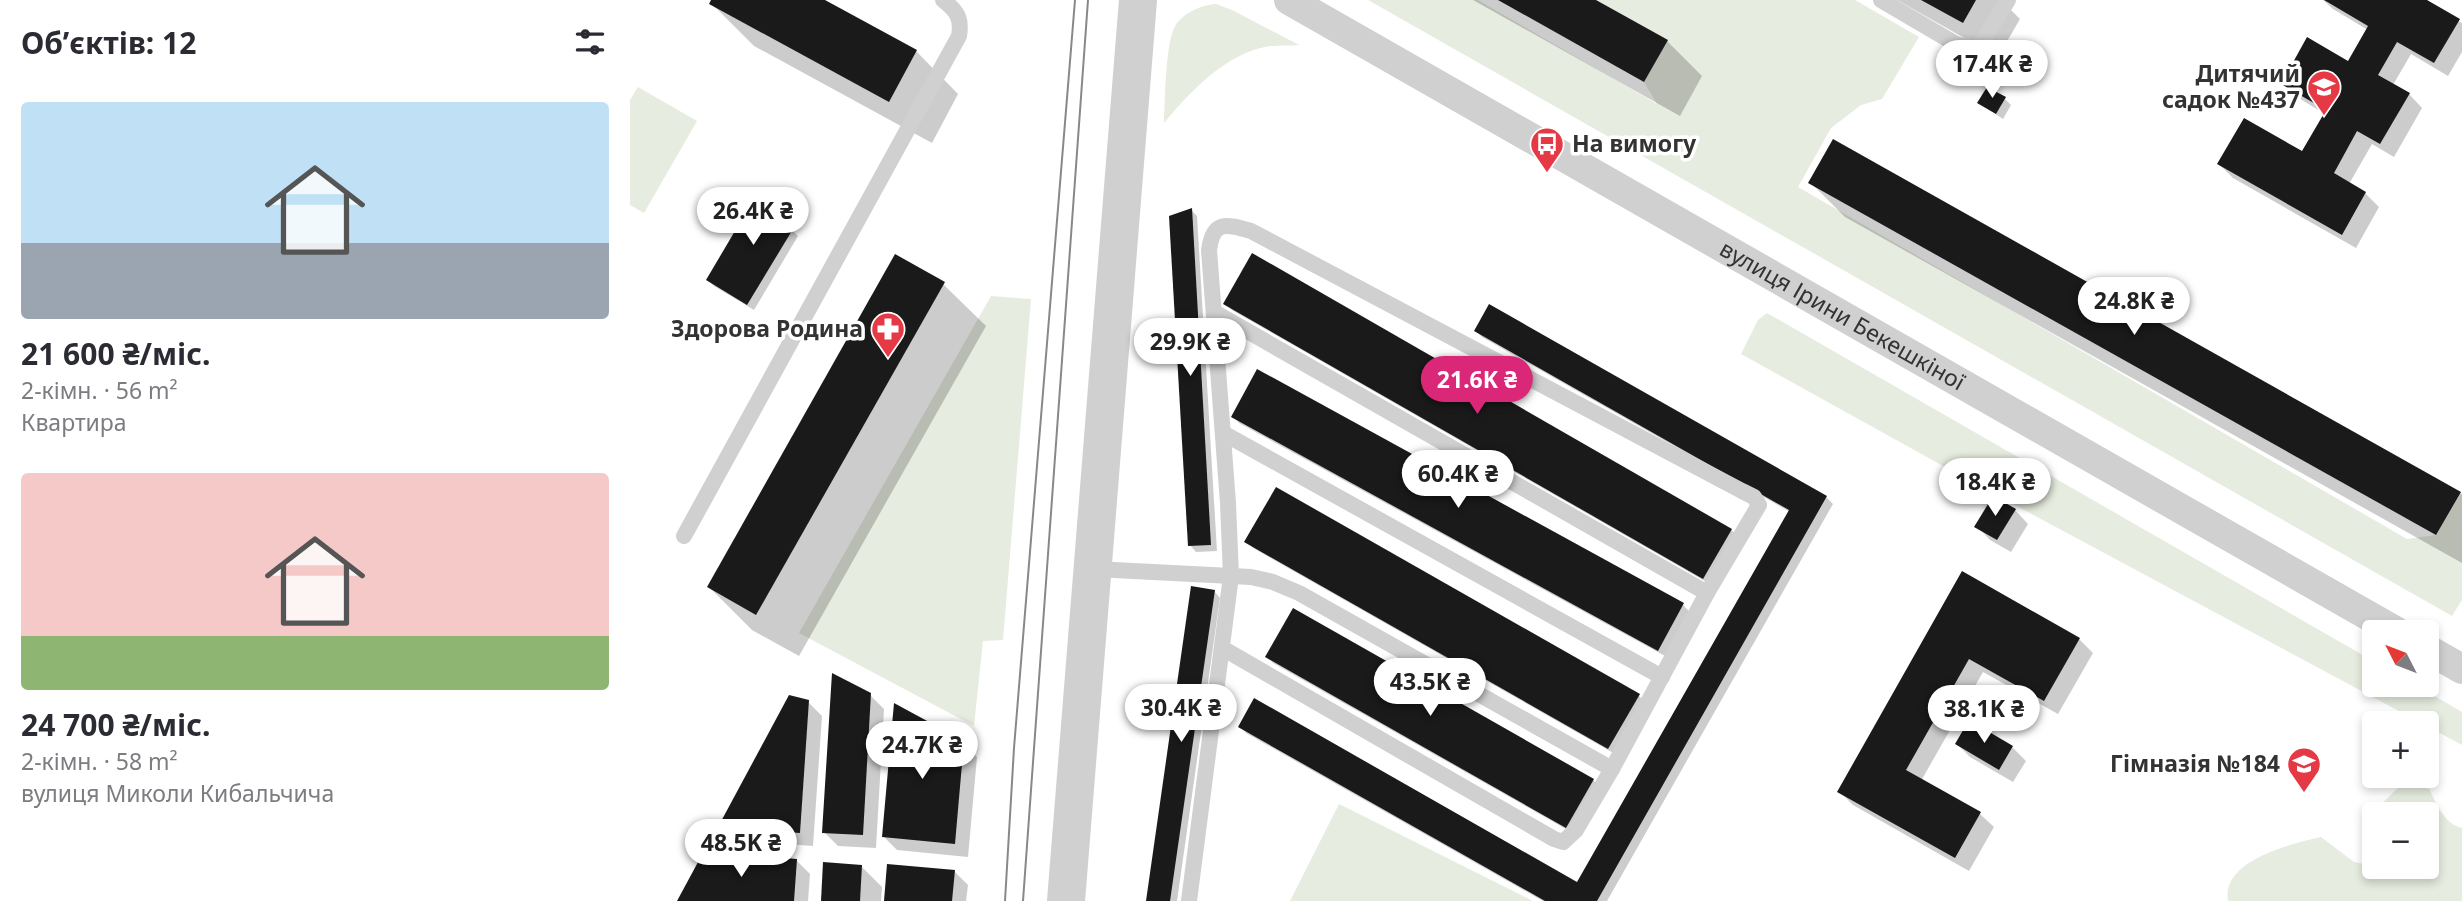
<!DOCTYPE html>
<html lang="uk">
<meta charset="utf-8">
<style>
:root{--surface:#fff;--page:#f2f2f3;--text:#2b2b33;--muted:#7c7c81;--accent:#db2777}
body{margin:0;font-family:"Noto Sans",sans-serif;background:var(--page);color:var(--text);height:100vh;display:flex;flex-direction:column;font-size:26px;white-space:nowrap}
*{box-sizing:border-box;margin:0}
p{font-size:23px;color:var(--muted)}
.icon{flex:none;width:38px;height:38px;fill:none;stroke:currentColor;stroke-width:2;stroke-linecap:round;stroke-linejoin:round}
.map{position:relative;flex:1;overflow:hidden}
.drawer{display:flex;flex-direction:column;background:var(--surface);width:630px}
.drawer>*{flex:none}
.needle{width:46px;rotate:312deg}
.controls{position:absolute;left:1732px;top:620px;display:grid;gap:14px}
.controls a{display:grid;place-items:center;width:77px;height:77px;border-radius:7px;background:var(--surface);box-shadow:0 4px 10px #0003;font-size:35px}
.price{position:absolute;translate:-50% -60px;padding:0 16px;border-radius:24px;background:#fff;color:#222;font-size:23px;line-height:46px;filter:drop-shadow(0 2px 4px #0008)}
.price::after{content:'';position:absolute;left:50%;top:42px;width:21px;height:16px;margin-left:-10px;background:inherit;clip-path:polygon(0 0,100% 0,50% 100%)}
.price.active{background:var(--accent);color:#fff}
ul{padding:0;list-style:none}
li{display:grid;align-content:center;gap:14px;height:371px;padding:0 21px}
li span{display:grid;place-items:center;height:217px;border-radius:7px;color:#555}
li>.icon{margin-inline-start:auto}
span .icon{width:126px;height:126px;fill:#fffc;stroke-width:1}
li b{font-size:30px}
h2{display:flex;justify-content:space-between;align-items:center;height:84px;padding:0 21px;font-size:30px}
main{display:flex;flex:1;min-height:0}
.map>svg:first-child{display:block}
</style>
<main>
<section class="drawer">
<h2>Об’єктів: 12<svg class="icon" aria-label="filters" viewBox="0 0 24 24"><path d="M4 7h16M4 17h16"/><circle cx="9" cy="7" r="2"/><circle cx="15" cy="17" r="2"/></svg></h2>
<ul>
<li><span style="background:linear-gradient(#bfe0f5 65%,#9aa5b1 0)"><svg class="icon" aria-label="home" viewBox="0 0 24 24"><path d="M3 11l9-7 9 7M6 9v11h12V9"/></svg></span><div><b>21 600 ₴/міс.</b><p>2-кімн. · 56 m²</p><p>Квартира</p></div></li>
<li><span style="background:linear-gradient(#f6c9c9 75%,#8fb573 0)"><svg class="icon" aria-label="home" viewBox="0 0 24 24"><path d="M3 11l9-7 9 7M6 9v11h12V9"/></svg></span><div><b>24 700 ₴/міс.</b><p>2-кімн. · 58 m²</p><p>вулиця Миколи Кибальчича</p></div></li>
</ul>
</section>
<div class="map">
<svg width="1832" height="901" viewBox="0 0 1832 901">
<rect width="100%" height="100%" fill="#fff"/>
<g fill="#e6ecdf">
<polygon points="738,0 848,0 1027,104 1014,82 1037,40 966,0 1225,0 1289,37 1252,99 1231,105 1201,128 1168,187 1777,539 1806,535 1832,492 1832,600 1822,616"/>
<path d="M586,4L602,10L669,45C658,46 646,45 635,47C594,55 559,93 534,123C535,102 535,38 547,23C557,11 572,5 586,4Z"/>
<polygon points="8,87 67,121 14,213 0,205 0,100"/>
<polygon points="361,296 401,299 373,640 353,641 344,726 169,633"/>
<polygon points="1137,313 1745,662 1745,684 1784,684 1832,712 1832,745 1797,726 1797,723 1791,723 1342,482 1111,354 1128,320"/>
<path d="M1782,784L1799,789C1807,804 1814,824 1832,828V901H1598C1591,860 1661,844 1691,837L1724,862L1745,866H1797V814H1751L1748,807L1771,785Z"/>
<polygon points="709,804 903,901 660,901"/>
</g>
<g fill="#0003">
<polygon points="83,0 191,0 286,51 328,94 302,143 124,46 81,3"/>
<polygon points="843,0 963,0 1037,41 1072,76 1050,116"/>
<polygon points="1267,0 1371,0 1390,19 1368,57"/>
<polygon points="1693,0 1793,0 1832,23 1832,52 1818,76 1781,54 1763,85 1779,94 1792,108 1764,157 1742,144 1719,184 1735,193 1749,207 1726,248 1603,178 1589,164 1673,153 1695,114 1667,97 1653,84 1719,63 1738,30 1703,9"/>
<polygon points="1375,99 1381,105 1373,119 1349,103"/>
<polygon points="1180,182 1830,493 1832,495 1832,563 1215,217"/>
<polygon points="164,208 170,214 161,229 168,236 124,310 84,286 78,280"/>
<polygon points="561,210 567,216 587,551 566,552 560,545"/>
<polygon points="313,284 356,326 169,656 122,630 79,587"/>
<polygon points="596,304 1101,530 1108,536 1080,584 602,310"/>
<polygon points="860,306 1196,497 1203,504 977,901 913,901 616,733 610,726 948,884 1160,512 852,337 846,331"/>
<polygon points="603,416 1053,605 1059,611 1035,656 609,423"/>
<polygon points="1385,510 1398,524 1381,552 1360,540 1347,526"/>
<polygon points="617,541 1009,696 1015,702 985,754 623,548"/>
<polygon points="1332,573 1449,639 1463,653 1428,714 1353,672 1291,781 1350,814 1364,827 1339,871 1223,805 1209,791"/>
<polygon points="584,591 590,598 547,901 518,901"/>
<polygon points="637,657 963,780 970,787 943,833 643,663"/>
<polygon points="240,695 254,709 246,848 208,846 194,832"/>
<polygon points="178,702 192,716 183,846 103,840 90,826"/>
<polygon points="333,743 347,757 338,857 267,850 253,836"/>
<polygon points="1327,744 1382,747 1396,761 1383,782 1340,757"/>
<polygon points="166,860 180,874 178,901 49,901"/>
<polygon points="232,867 252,887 251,901 192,901"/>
<polygon points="324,871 338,885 336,901 256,901"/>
</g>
<g fill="#1a1a1a">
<polygon points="81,0 195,0 287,50 259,102 79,4"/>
<polygon points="868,0 966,0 1038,40 1014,82"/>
<polygon points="1291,0 1346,0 1333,23"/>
<polygon points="1694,0 1797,0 1830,19 1804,63 1767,42 1748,75 1780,93 1750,144 1727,131 1704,173 1736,192 1712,235 1587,164 1614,118 1672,151 1696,110 1651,84 1677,37 1718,61 1738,26"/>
<polygon points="1357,87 1376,97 1366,114 1347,103"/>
<polygon points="1203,139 1831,492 1806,535 1178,183"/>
<polygon points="131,187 165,207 155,224 163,229 117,305 76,280"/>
<polygon points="562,208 581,545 558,546 539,216"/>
<polygon points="622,253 1102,529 1073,579 593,304"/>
<polygon points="265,254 315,282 126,615 77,587"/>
<polygon points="859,304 1197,496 967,901 915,901 608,727 624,698 947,882 1159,510 844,331"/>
<polygon points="627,369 1054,603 1028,651 601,417"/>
<polygon points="646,487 1010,694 978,749 614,542"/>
<polygon points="1363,496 1386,509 1367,540 1344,527"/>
<polygon points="1332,571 1450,638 1414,701 1339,659 1276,770 1351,812 1325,858 1207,792"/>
<polygon points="561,586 585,590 540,901 516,901"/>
<polygon points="663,608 964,779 936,828 635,657"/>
<polygon points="202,673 241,693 233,835 192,833"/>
<polygon points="159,695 179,700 170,833 88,827"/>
<polygon points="264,703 334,741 325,844 252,837"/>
<polygon points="1339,720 1383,746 1369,770 1325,744"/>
<polygon points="74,851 167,859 164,901 47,901"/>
<polygon points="193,862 232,865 230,901 191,901"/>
<polygon points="257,864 325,870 322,901 254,901"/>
</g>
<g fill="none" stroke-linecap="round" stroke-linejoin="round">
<g stroke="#d0d0d0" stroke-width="16">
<polyline points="1251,0 1326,44 1340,48 1348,48 1378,0"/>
<polyline points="584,312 1077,593"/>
<polyline points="593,433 1032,677"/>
<path d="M54,536L329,36C332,18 327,11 313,0"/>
<polyline points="464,569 621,577 643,582 669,593 982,769"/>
<path d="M559,901L601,576L598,503L579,250C583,220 596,224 621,231L1112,491L1124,497L1129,505L1077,593L982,769L946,830L933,842L924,839L592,648"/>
</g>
<g stroke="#d0d0d0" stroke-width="30">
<path id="s1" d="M659,0L1767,632"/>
<polyline points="1797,649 1832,669"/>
</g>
<polyline stroke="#d0d0d0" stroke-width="38" points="436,901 508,0"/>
<g stroke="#888" stroke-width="2">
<polyline points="375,901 384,748 445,0"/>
<polyline points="393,901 458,0"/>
</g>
</g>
<defs>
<g id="school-pin" transform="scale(1.75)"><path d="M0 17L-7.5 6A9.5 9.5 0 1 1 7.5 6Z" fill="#e63946" stroke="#fff"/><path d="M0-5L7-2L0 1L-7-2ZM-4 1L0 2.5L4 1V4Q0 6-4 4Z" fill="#fff"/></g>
<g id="bus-pin" transform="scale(1.75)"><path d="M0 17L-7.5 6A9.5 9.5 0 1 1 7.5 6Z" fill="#e63946" stroke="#fff"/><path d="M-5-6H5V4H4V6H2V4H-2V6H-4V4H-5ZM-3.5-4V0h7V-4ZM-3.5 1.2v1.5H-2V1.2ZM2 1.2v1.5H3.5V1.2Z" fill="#fff"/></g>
<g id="pharmacy-pin" transform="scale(1.75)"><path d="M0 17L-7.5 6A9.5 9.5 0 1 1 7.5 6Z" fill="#e63946" stroke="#fff"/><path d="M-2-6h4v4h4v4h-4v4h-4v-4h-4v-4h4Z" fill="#fff"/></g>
</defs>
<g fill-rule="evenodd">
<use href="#school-pin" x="1694" y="87"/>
<use href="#bus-pin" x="917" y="144"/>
<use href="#pharmacy-pin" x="258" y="329"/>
<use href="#school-pin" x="1674" y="764"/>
</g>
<g text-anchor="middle" stroke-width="7" stroke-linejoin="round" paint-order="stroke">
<g font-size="23" font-weight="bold" fill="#333" stroke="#fff" text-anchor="end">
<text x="1670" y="82">Дитячий<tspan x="1670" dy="26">садок №437</tspan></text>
<text x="942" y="152" text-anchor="start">На вимогу</text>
<text x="233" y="337">Здорова Родина</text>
<text x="1650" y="772">Гімназія №184</text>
</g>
<g font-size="23" fill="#333" stroke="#fff">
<text dy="8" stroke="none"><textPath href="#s1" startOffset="637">вулиця Ірини Бекешкіної</textPath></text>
</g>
</g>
</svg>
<div class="controls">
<a><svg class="needle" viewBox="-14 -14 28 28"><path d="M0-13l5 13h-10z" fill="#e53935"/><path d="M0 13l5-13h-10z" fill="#7c7c81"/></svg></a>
<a>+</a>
<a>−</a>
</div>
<b class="price" style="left:1362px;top:100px">17.4K ₴</b>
<b class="price" style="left:123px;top:247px">26.4K ₴</b>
<b class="price" style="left:1504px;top:337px">24.8K ₴</b>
<b class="price" style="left:560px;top:378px">29.9K ₴</b>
<b class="price active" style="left:847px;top:416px">21.6K ₴</b>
<b class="price" style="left:828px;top:510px">60.4K ₴</b>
<b class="price" style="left:1365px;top:518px">18.4K ₴</b>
<b class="price" style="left:800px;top:718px">43.5K ₴</b>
<b class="price" style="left:551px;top:744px">30.4K ₴</b>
<b class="price" style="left:1354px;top:745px">38.1K ₴</b>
<b class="price" style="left:292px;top:781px">24.7K ₴</b>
<b class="price" style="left:111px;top:879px">48.5K ₴</b>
</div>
</main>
